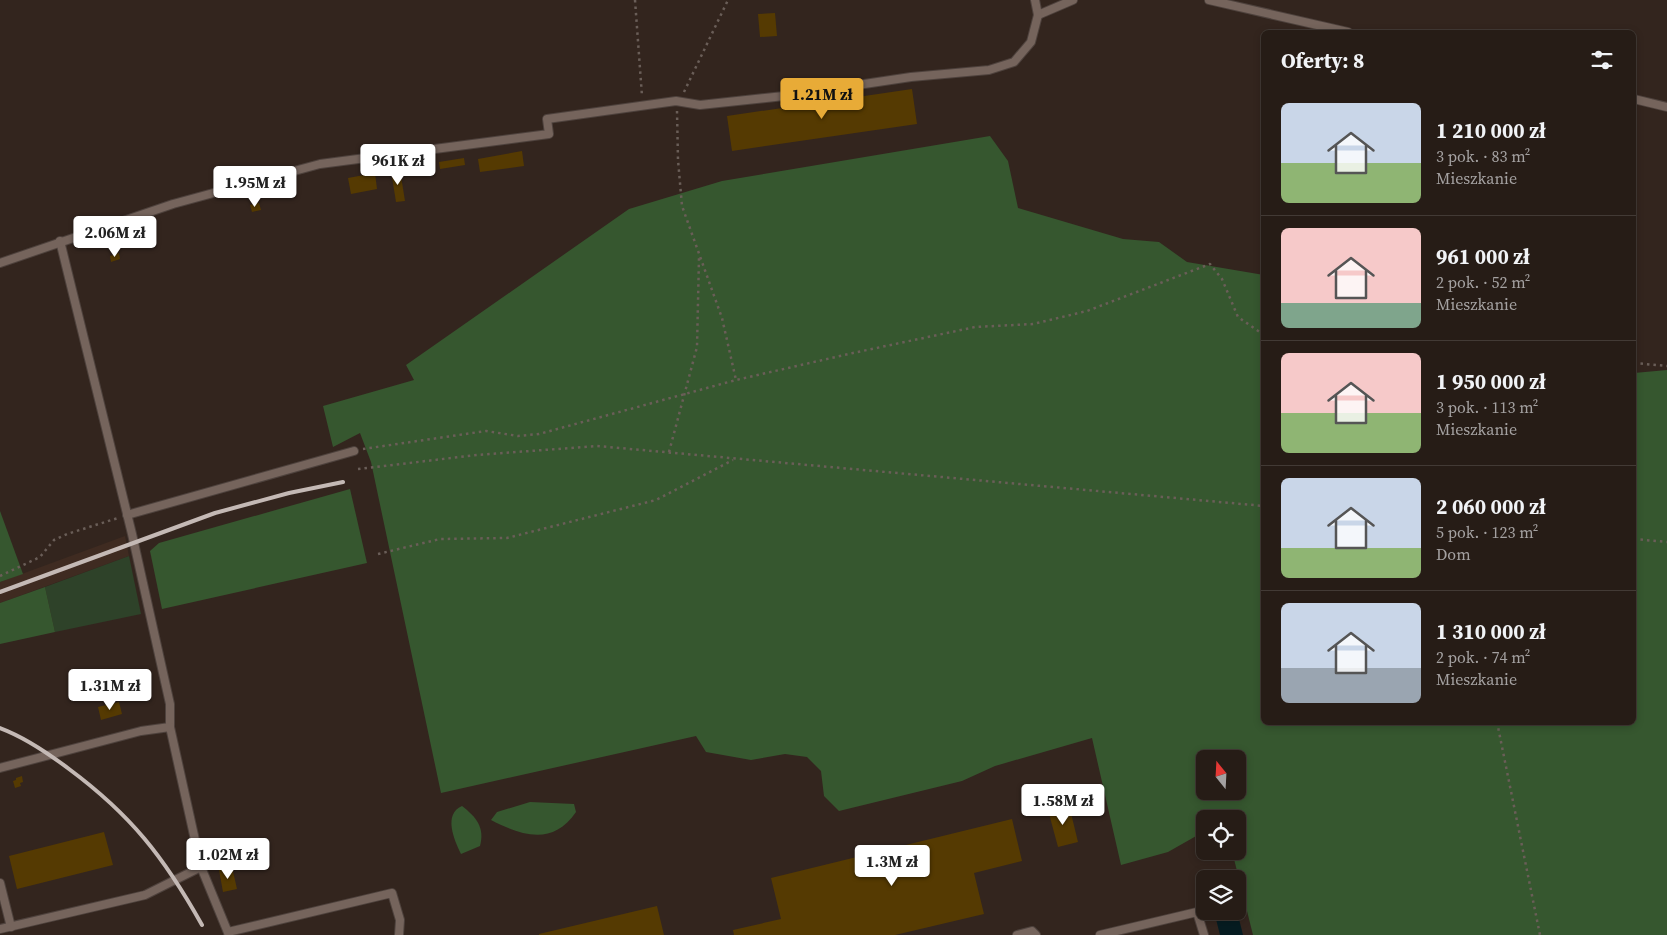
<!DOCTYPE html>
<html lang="pl">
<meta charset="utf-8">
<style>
:root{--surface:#261c16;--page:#2e251f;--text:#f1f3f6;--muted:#a4a1a1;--line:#423a35;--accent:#e8ab37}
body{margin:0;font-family:"Source Serif 4",serif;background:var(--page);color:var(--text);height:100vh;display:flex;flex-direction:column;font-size:19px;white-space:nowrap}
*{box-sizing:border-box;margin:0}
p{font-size:16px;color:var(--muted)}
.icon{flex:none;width:28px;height:28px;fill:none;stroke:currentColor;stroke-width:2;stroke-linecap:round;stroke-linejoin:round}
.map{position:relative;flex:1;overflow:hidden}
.sheet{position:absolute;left:1261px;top:30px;width:375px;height:695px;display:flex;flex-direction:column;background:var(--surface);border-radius:8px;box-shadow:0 2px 8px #0003,0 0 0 1px var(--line)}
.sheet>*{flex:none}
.needle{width:32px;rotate:342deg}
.buttons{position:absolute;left:1196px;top:750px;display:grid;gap:10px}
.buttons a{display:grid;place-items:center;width:50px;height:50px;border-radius:8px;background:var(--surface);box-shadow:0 2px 8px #0003,0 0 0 1px var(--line);font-size:25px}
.price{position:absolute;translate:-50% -42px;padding:0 11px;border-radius:5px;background:#fff;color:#222;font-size:16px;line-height:32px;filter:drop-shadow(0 1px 2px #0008)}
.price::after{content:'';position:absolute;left:50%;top:30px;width:15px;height:11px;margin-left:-8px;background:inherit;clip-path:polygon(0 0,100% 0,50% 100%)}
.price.on{background:var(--accent);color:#111}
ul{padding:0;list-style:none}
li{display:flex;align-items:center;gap:15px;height:125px;padding:0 20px}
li+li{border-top:1px solid var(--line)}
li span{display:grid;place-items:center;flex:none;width:140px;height:100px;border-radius:8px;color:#555}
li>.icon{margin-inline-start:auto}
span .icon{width:60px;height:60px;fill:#fffc;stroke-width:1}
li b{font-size:21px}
h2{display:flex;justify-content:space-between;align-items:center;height:60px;padding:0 20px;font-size:21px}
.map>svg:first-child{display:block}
</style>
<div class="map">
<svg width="1667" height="935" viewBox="0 0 1667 935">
<rect width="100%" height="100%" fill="#33251e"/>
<polygon fill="#3f2b21" points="125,536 129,556 0,603 0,582"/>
<polygon fill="#2e4229" points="129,556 141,614 55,632 45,587"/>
<g fill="#36572f" fill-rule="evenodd">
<path d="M990,136L1008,161L1018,208L1123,239L1159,242L1187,262L1264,275V722H1634V373L1667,370V935H1253L1232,851H1238V819H1205V831L1168,852L1121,865L1092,738L995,766L962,781L839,811L824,796L821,771L807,757L785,754L751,760L706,752L696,736L441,793L371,462L360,433L333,447L323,406L414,380L406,365L629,209L722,181ZM1205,759H1238V791H1205Z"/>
<polygon points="350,489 367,563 162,609 150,551 159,543"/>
<polygon points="0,511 23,574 0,582"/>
<polygon points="45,587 55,632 0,644 0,603"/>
<path d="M530,802L574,804L576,812C553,846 522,836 491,820L497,812Z"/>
<path d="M462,806C476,817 485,827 480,846L461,854C454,840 443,814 462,806Z"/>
</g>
<polygon fill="#061c21" points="1214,911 1237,911 1243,935 1220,935"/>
<g fill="#553a02">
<polygon points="775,13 777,36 760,37 758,14"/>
<polygon points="912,89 917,124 732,151 727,116"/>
<polygon points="522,151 524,166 480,172 478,159"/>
<polygon points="464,158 465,165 440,169 439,162"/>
<polygon points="400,170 405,201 396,202 391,171"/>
<polygon points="375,173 377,189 351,194 348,178"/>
<polygon points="259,203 261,210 252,212 250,205"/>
<polygon points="119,253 120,259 111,262 110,256"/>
<polygon points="119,702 122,714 101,720 98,707"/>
<polygon points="22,776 23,782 20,783 21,786 15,788 13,781 16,780 16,778"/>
<polygon points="1069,805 1078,842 1058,847 1048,810"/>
<polygon points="1012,819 1022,861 974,873 984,914 895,935 734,935 733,930 781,919 771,878"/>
<polygon points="104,832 113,865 17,889 9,856"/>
<polygon points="232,867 237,889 223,892 219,870"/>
<polygon points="657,906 664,935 539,935 539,934"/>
</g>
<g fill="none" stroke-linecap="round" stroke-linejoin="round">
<g stroke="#4e423d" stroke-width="10">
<g id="lane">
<polyline points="1209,0 1348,32"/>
<polyline points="1038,15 1073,0"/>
<polyline points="1634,99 1667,107"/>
<polyline points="60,241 132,534 170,704 170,727 201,867 229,935"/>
<polyline points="0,263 173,204 320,164 549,134 547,119 676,101 700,105 784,96 911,77 989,70 1014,62 1031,42 1038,15 1035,0"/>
<polyline points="127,515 354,451"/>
<polyline points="0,768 141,731 170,727"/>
<polyline points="0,883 11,927"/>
<polyline points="0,929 145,895 201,867"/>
<polyline points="228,932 392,893 400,920 399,935"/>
<polyline points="1017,935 1032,931 1036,935"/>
<polyline points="1100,935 1197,912 1204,935"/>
</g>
</g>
<g stroke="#6a5e58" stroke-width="2.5" stroke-dasharray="2.5 4" stroke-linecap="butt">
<polyline points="635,0 642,96"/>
<polyline points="684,92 728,0"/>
<polyline points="677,111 678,160 682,206 722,318 736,380"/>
<polyline points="1634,363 1667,366"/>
<polyline points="363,449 486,431 518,436 539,434 736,380 853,353 975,327 1033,324 1087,311 1210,264 1222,279 1238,317 1264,335"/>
<polyline points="669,452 697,347 699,257"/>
<polyline points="358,469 477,455 597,446 1264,506"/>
<polyline points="1634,539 1667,542"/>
<polyline points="378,554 440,539 507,538 656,500 733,460"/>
<polyline points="0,576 40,557 54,540 67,534 118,518"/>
<polyline points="1497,722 1540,935"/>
</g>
<use href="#lane" stroke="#75645c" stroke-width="8"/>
<g stroke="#c4b9b5" stroke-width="4">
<polyline points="0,592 215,513 289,493 343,482"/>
<path d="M0,728C24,737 48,753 69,769C131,815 164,857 202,925"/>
</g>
</g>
</svg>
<div class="buttons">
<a><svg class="needle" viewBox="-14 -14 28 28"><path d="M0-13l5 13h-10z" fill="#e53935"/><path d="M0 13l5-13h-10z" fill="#a4a1a1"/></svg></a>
<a><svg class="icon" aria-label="locate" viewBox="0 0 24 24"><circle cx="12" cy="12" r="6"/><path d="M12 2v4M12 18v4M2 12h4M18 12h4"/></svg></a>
<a><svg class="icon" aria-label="layers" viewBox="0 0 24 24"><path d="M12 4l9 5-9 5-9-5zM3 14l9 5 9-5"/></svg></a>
</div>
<b class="price on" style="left:822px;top:120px">1.21M zł</b>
<b class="price" style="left:398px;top:186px">961K zł</b>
<b class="price" style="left:255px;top:208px">1.95M zł</b>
<b class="price" style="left:115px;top:258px">2.06M zł</b>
<b class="price" style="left:110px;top:711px">1.31M zł</b>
<b class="price" style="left:1063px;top:826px">1.58M zł</b>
<b class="price" style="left:228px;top:880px">1.02M zł</b>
<b class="price" style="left:892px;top:887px">1.3M zł</b>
<section class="sheet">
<h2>Oferty: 8<svg class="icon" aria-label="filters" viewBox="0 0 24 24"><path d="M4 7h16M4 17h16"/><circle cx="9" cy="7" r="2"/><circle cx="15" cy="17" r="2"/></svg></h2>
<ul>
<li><span style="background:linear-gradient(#c9d6e8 60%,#8fb573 0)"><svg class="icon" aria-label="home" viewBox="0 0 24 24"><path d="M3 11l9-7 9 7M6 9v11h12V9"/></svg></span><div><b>1 210 000 zł</b><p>3 pok. · 83 m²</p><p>Mieszkanie</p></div></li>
<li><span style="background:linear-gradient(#f6c9c9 75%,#7fa58c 0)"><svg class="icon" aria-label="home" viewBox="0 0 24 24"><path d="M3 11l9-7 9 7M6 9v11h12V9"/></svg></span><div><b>961 000 zł</b><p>2 pok. · 52 m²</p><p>Mieszkanie</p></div></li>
<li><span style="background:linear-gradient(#f6c9c9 60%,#8fb573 0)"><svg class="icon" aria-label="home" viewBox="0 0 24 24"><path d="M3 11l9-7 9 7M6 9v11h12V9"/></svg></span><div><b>1 950 000 zł</b><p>3 pok. · 113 m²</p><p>Mieszkanie</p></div></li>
<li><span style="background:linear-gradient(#c9d6e8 70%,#8fb573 0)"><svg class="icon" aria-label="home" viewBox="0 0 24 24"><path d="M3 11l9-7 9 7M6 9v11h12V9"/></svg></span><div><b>2 060 000 zł</b><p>5 pok. · 123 m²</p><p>Dom</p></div></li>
<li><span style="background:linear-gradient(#c9d6e8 65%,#9aa5b1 0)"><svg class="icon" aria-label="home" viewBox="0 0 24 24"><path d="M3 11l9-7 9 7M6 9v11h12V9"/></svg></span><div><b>1 310 000 zł</b><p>2 pok. · 74 m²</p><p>Mieszkanie</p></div></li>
</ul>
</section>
</div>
